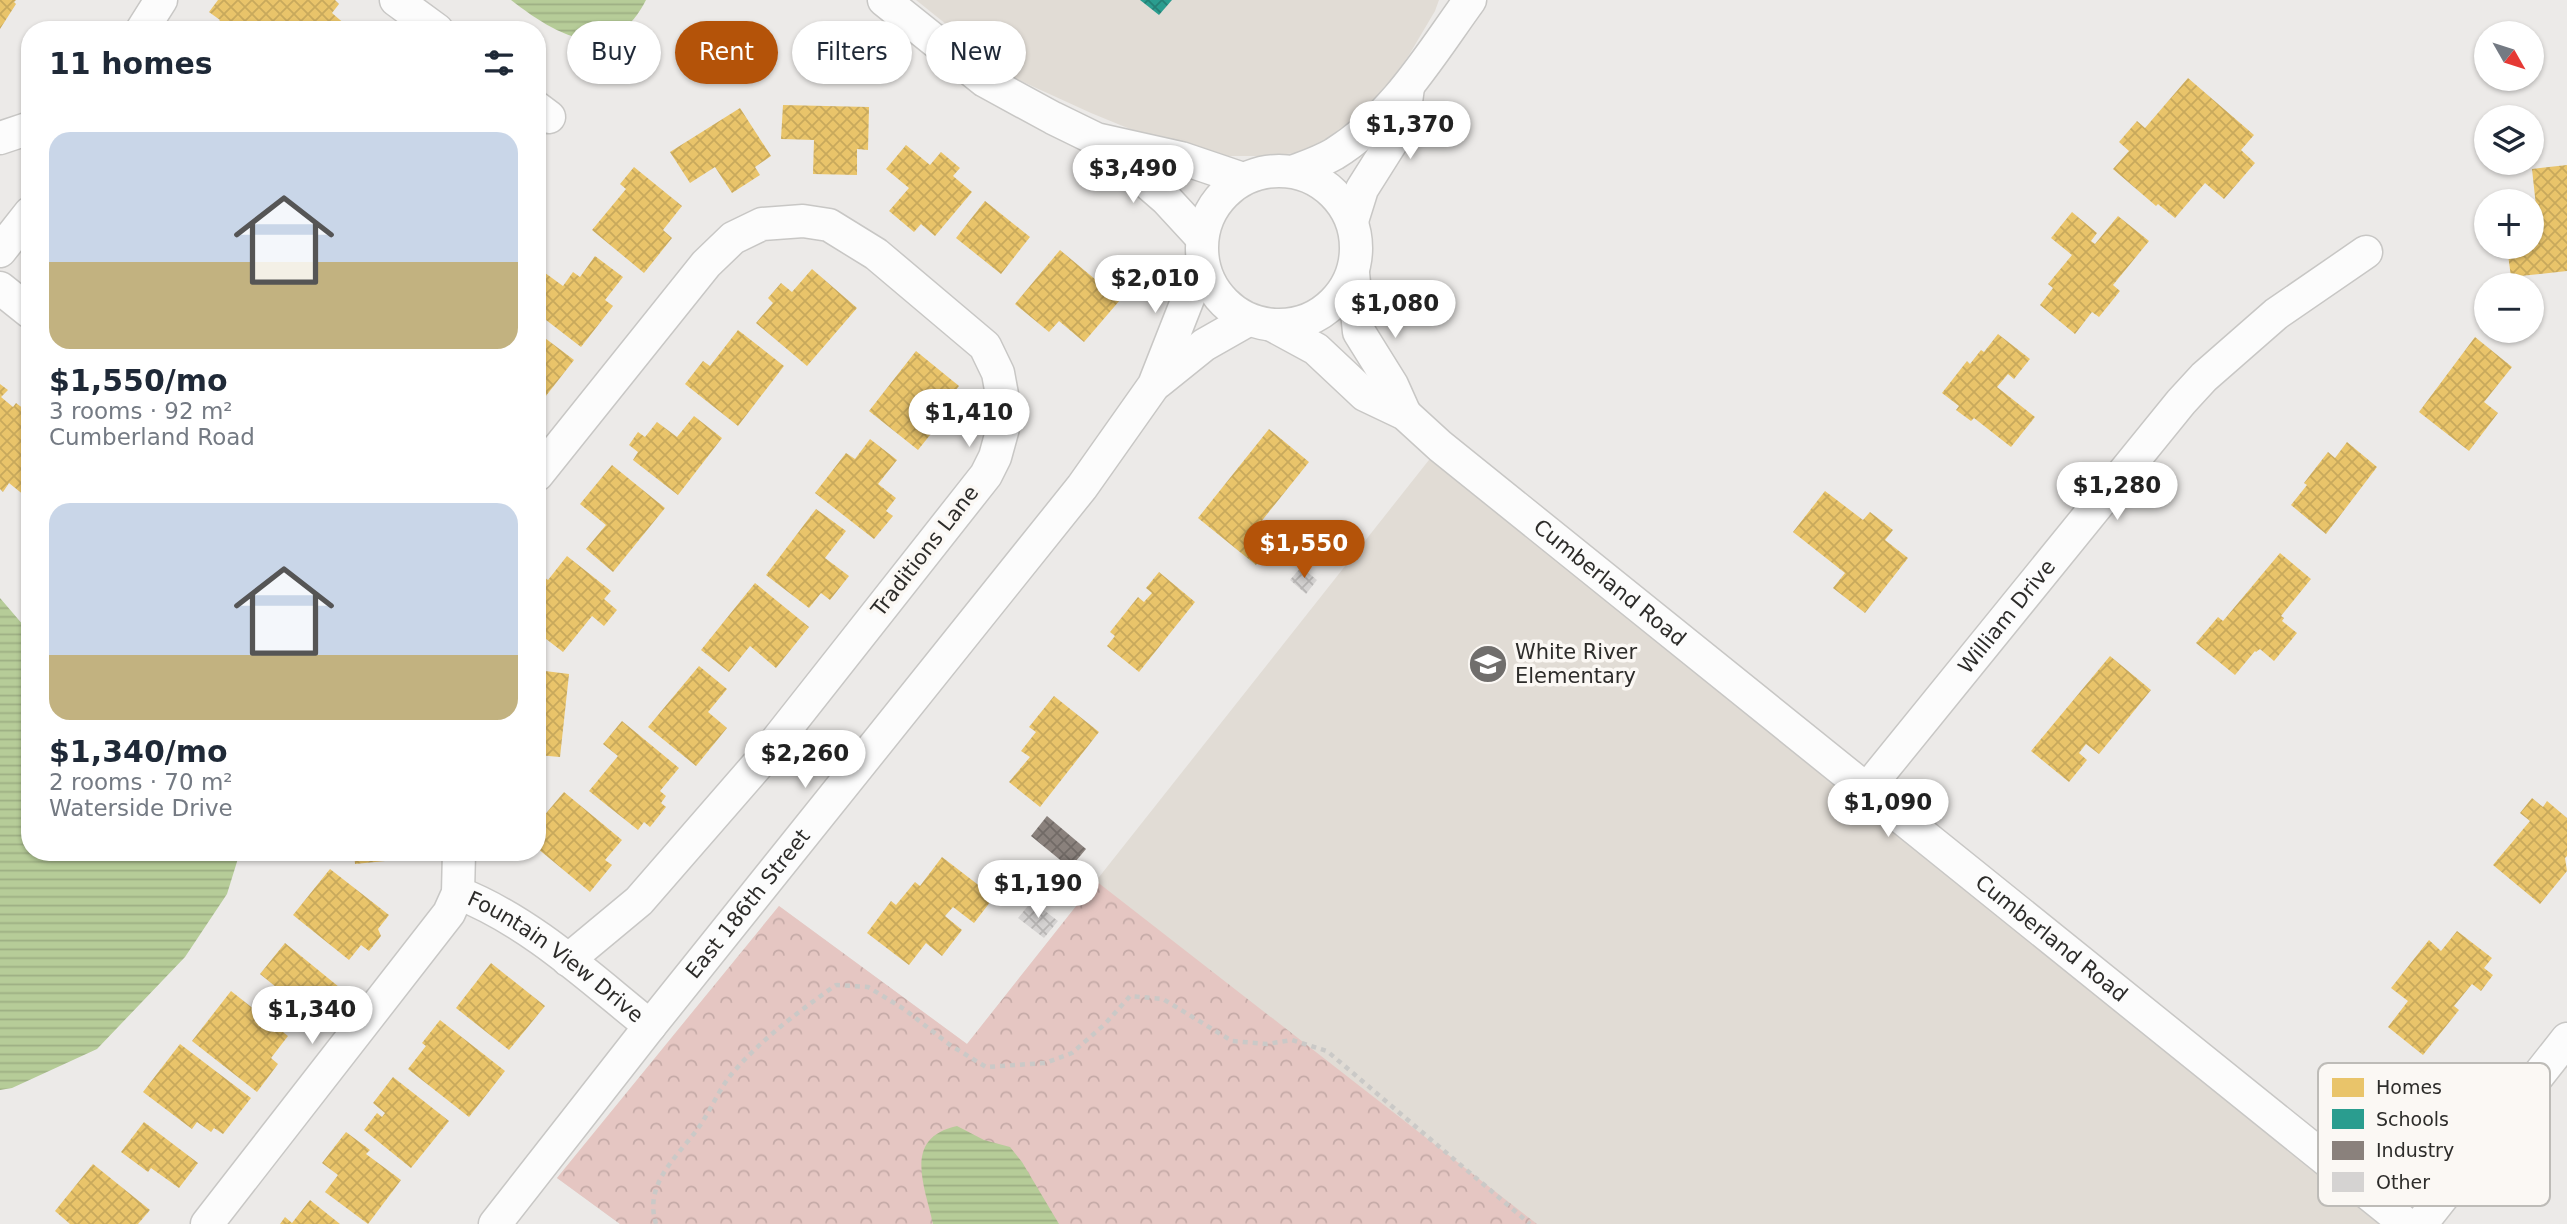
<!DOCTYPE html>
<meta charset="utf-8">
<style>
:root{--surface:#fff;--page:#f6f6f7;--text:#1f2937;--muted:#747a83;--accent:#b45309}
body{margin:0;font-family:"DejaVu Sans",sans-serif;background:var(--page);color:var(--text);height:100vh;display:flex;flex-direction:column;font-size:26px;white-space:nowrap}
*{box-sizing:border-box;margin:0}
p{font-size:23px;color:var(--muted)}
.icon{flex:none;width:38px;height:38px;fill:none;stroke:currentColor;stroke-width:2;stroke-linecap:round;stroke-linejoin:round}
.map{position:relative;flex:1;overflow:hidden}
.panel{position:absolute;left:21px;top:21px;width:525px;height:840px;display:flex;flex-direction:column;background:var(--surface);border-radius:28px;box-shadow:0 2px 5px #0004}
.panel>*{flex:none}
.top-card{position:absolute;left:567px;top:21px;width:665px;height:63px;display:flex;gap:14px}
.needle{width:46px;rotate:129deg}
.tools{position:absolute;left:2474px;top:21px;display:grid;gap:14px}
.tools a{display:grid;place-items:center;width:70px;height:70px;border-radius:50%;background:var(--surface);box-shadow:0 2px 5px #0004;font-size:35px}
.price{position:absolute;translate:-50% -60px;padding:0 16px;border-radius:24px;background:#fff;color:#222;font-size:23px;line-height:46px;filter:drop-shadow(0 2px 4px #0008)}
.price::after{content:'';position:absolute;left:50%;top:42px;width:21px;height:16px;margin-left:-10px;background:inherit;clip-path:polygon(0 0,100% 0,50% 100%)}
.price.selected{background:var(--accent);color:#fff}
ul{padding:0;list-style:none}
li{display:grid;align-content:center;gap:14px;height:371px;padding:0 28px}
li span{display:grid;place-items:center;height:217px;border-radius:21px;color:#555}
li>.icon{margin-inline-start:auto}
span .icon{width:126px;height:126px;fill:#fffc;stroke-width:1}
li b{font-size:30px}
h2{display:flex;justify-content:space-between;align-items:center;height:84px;padding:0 28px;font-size:30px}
.tag{padding:0 24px;border-radius:32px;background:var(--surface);box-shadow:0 2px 5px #0004;font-size:24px;line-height:63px}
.tag.selected{background:var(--accent);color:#fff}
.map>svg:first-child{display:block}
</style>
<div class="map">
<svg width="2567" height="1224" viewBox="0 0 2567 1224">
<defs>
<pattern id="forest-crowns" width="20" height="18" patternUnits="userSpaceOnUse" patternTransform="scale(1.75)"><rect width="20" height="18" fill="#e5c6c2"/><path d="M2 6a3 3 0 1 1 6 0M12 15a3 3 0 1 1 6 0" fill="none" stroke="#c5aaa7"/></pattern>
<pattern id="water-rules" width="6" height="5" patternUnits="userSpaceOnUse" patternTransform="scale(1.75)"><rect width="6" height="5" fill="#b6cc98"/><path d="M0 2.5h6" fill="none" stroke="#9daf83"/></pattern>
<pattern id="homes-cross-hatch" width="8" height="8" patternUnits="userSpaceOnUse" patternTransform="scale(1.75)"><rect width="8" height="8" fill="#e9c46a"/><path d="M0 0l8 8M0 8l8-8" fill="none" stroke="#c8a95c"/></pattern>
<pattern id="schools-cross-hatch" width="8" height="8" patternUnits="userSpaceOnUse" patternTransform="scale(1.75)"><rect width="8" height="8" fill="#2a9d8f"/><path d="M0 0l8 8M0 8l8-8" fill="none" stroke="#248075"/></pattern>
<pattern id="industry-cross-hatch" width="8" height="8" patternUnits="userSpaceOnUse" patternTransform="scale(1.75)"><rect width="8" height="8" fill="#8a817c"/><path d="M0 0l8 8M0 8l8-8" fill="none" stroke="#716a66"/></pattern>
<pattern id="building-cross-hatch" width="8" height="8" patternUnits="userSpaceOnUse" patternTransform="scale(1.75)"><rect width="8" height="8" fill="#d5d3d2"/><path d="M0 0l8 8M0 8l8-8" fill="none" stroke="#b7b5b4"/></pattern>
</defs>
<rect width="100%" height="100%" fill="#eceae8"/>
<g fill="#e1dcd5">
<polygon points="916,0 1439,0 1435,11 1409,55 1363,120 1333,141 1298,153 1264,156 1211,156 1152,138 1091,113 1012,77"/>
<polygon points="1440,446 2402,1224 620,1224 557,1178 779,906 967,1044"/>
</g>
<polygon fill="url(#forest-crowns)" points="1096,881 1537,1224 620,1224 557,1178 779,906 967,1044"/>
<g fill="url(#water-rules)">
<path d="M511,0H646C611,68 556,35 511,0Z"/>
<polygon points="0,598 30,633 30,852 240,852 227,894 185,957 97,1049 12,1088 0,1090"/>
<path d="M957,1126L984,1140L1010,1147L1022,1162L1059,1224H933C925,1186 902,1138 957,1126Z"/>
</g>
<g fill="url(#homes-cross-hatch)">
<polygon points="0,0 16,0 14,2 16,4 0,29"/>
<polygon points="218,0 335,0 339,4 332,13 347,26 344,30 212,30 220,20 209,12"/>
<polygon points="2188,78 2254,135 2241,150 2255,163 2224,199 2205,183 2175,218 2158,204 2156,206 2113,169 2129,151 2119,142 2137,121 2145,128"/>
<polygon points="783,105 869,107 868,150 857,149 857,175 813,174 814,140 781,139"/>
<polygon points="740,108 771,156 755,167 760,175 732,193 715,167 690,183 670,152"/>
<polygon points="906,145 930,165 941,152 960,168 953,176 972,192 935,236 921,224 914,232 889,211 909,188 886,169"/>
<polygon points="2567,165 2567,271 2511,277 2507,247 2532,247 2532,235 2539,234 2532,169"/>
<polygon points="634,167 682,206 663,230 672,238 644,273 592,230 626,189 620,184"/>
<polygon points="985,201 1030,237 1001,274 956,238"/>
<polygon points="2072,212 2097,233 2091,241 2095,244 2118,216 2149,241 2113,285 2120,291 2099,317 2092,312 2075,334 2040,305 2053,288 2048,284 2072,255 2051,238"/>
<polygon points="1060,250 1120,300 1084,342 1059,321 1049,332 1015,304"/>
<polygon points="595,256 623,277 605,300 613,306 581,347 537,313 537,275 541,270 563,286 573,272 580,277"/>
<polygon points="812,269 857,308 807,366 756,323 773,303 768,298 781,283 792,292"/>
<polygon points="738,330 784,366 738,426 685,384 703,361 710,366"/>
<polygon points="537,332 574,360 542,401 537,398"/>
<polygon points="1998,334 2030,359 2014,379 2008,374 1997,387 2035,417 2011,447 1974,418 1971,421 1956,410 1959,406 1942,393 1967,361 1970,364 1981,350 1984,352"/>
<polygon points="2475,337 2512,367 2484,402 2498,413 2469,451 2419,412"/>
<polygon points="916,351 959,386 939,411 950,420 939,434 934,430 918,450 869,411"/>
<polygon points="0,384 8,390 1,397 13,407 16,403 28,412 22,419 30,425 30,500 9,483 3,492 0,489"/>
<polygon points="694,416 722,438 678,495 633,460 638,452 629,445 638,432 645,437 657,422 677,437"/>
<polygon points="1269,429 1309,462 1260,523 1277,538 1256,565 1198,518"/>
<polygon points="870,439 897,460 878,484 896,498 886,511 893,516 874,539 815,493 846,453 855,459"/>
<polygon points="2347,442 2377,467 2326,534 2291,505 2307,485 2304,483 2328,452 2335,458"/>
<polygon points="612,465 665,508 613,572 586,549 606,525 580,504"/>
<polygon points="1825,491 1863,520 1870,512 1893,530 1885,540 1908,558 1865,613 1833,588 1845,573 1793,532"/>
<polygon points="816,509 846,531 825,558 849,576 830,600 821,593 809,608 766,575"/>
<polygon points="2280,553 2311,579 2281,616 2284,618 2282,621 2297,633 2274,661 2260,649 2256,652 2255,651 2235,675 2196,643 2218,617 2223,621"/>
<polygon points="567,556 611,591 604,599 617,610 604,626 592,616 563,652 537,632 537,572 548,580"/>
<polygon points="1159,572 1195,602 1139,672 1107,646 1115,636 1110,632 1138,597 1144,602 1152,593 1146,588"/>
<polygon points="755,583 809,627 776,668 750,646 729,672 701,650"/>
<polygon points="2110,656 2151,690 2099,754 2086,744 2079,753 2087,760 2069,782 2031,751"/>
<polygon points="699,666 727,689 708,712 727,728 696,766 648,727"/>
<polygon points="537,670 569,674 560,757 537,755"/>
<polygon points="1054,696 1099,732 1040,807 1009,782 1030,757 1021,751 1036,732 1029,727"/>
<polygon points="622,721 679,768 660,791 666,796 661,803 666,807 650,827 644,822 638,830 589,791 618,756 603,744"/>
<polygon points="564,792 622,840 605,860 612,865 590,892 537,848 537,824"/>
<polygon points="2532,798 2543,807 2547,801 2567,818 2567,856 2565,858 2567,871 2540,904 2493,865 2530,821 2520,813"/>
<polygon points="354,852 404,852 405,859 355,864"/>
<polygon points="942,857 994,897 974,923 953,907 945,916 962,930 942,956 926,943 909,965 867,933 891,901 896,905 915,882 920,886"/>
<polygon points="330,869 389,915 378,929 381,936 369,951 361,945 349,960 293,915"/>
<polygon points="2457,931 2492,958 2484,968 2493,975 2481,991 2472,984 2454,1006 2459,1010 2423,1055 2388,1027 2408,1001 2391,988 2429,940 2441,951"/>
<polygon points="285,943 339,987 318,1013 291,991 287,996 260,974"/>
<polygon points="491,963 545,1006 509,1050 456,1008"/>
<polygon points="231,991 288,1036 271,1058 278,1064 257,1092 192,1041"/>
<polygon points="440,1020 505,1071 469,1117 408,1069 426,1046 422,1043"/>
<polygon points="180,1044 251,1098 223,1134 214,1128 211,1132 197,1122 192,1129 143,1092"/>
<polygon points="393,1077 449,1121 411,1168 364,1130 377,1113 382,1117 385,1113 373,1103"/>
<polygon points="144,1122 198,1163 179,1188 151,1168 148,1172 121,1152"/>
<polygon points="346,1132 370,1150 366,1154 401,1180 368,1224 325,1192 338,1175 322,1163"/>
<polygon points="93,1164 150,1210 138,1224 70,1224 55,1211"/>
<polygon points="310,1200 340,1224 280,1224 285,1217 292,1223"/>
</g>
<polygon fill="url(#schools-cross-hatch)" points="1140,0 1172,0 1159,15"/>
<polygon fill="url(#industry-cross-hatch)" points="1047,816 1086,849 1070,868 1031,836"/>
<g fill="url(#building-cross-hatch)">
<polygon points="1301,567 1317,580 1306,594 1290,580"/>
<polygon points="1032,901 1058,921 1044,938 1018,918"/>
</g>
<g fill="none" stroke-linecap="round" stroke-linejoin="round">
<g stroke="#c8c7c5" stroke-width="35">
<g id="minor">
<polyline points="396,0 437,30"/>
<polyline points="884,0 985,81 1053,118 1096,139 1181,158 1243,179"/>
<polyline points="142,30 161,0"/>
<polyline points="537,108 549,117"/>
<polyline points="0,138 30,128"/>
<polyline points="1098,140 1166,199 1202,238"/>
<circle cx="1279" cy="248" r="77"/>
<path d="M1295,171C1308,166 1322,161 1334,154C1394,117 1430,55 1470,0"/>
<polyline points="1352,221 1362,189 1403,124 1408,87"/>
<polyline points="0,251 30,213"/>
<polyline points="1353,273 1359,332 1392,385 1405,414"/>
<polyline points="0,288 30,312"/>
<path id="s1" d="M1272,325L1316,349L1365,395L1405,414L1440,446L2406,1224"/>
<polyline points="1158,382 1204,345 1248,320"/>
<polyline points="537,475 706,264 733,238 762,224 803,221 829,225 876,254 985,346 998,373 1003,400 1003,428 995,457 986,475 759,763 639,901 568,960"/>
<path id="s2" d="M1867,789L2181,402L2204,377L2276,314L2366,252"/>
<path id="s3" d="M458,893C530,921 590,978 650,1026"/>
<polyline points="207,1224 449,913 458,893 459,852"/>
<path id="s4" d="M495,1224L650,1026L1082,487L1154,385L1202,263"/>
<polyline points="2421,1224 2567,1039"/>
</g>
</g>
<path stroke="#cac9c7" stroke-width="4.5" stroke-dasharray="5 5" stroke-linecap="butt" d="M656,1224C644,1185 674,1160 696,1131C709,1114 717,1093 730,1076C760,1040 798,1012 836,985L868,987L904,1009L950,1045L986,1067L1045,1063L1072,1053L1105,1024L1130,996L1163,999L1232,1041L1267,1044L1292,1040L1327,1051L1530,1224"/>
<use href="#minor" stroke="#fcfcfc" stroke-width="32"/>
</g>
<defs>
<g id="school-disc" transform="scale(2.0125)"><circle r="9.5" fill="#706e6c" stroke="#fbf8f4"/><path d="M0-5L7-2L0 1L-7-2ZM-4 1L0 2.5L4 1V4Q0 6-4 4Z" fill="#fff"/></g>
</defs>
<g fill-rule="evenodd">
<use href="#school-disc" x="1488" y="664"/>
</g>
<g text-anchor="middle" stroke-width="7" stroke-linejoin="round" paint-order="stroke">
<g font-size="21" fill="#2d2c2a" stroke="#fbf8f4">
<text transform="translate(925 551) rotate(-52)" y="7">Traditions Lane</text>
<text dy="7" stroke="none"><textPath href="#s1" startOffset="427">Cumberland Road</textPath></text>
<text dy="7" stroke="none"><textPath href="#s2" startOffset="222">William Drive</textPath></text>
<text dy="7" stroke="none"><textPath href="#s4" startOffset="408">East 186th Street</textPath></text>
<text dy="7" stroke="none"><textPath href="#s1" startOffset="994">Cumberland Road</textPath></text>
<text dy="7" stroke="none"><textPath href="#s3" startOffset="117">Fountain View Drive</textPath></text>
</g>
<g font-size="21" fill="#2d2c2a" stroke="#fbf8f4" text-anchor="start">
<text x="1515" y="659">White River<tspan x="1515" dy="24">Elementary</tspan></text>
</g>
</g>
<rect x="2318" y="1063" width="232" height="143" rx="10" fill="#fbf8f4" stroke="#bdbbb7" stroke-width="2"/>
<rect x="2332" y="1078" width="32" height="19" fill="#e9c46a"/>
<rect x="2332" y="1109" width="32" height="20" fill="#2a9d8f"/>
<rect x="2332" y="1141" width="32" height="19" fill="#8a817c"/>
<rect x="2332" y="1172" width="32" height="20" fill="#d5d3d2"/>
<g font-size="19" fill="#2d2c2a">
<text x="2376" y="1094">Homes</text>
<text x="2376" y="1126">Schools</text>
<text x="2376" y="1157">Industry</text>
<text x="2376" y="1189">Other</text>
</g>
</svg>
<div class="tools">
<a><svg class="needle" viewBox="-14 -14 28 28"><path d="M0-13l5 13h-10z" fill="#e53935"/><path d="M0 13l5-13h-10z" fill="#747a83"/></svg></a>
<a><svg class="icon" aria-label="layers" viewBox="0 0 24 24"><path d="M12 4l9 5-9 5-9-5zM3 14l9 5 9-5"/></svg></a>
<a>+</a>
<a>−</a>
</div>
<b class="price" style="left:1410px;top:161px">$1,370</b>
<b class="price" style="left:1133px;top:205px">$3,490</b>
<b class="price" style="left:1155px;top:315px">$2,010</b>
<b class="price" style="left:1395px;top:340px">$1,080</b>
<b class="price" style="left:969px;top:449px">$1,410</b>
<b class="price" style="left:2117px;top:522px">$1,280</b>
<b class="price selected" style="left:1304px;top:580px">$1,550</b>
<b class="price" style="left:805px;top:790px">$2,260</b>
<b class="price" style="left:1888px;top:839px">$1,090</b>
<b class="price" style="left:1038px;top:920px">$1,190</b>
<b class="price" style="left:312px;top:1046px">$1,340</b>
<div class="top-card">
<a class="tag">Buy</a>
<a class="tag selected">Rent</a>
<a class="tag">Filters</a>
<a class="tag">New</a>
</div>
<section class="panel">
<h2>11 homes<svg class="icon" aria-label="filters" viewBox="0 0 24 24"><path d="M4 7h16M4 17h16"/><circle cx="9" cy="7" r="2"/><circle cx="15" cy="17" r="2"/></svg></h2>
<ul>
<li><span style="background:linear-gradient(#c9d6e8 60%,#c2b280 0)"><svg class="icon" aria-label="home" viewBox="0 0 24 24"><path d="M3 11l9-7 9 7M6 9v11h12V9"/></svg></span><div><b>$1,550/mo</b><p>3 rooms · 92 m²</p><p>Cumberland Road</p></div></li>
<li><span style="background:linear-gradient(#c9d6e8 70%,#c2b280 0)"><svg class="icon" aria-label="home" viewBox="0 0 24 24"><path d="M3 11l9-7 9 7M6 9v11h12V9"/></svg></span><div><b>$1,340/mo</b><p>2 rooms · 70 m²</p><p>Waterside Drive</p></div></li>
</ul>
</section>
</div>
